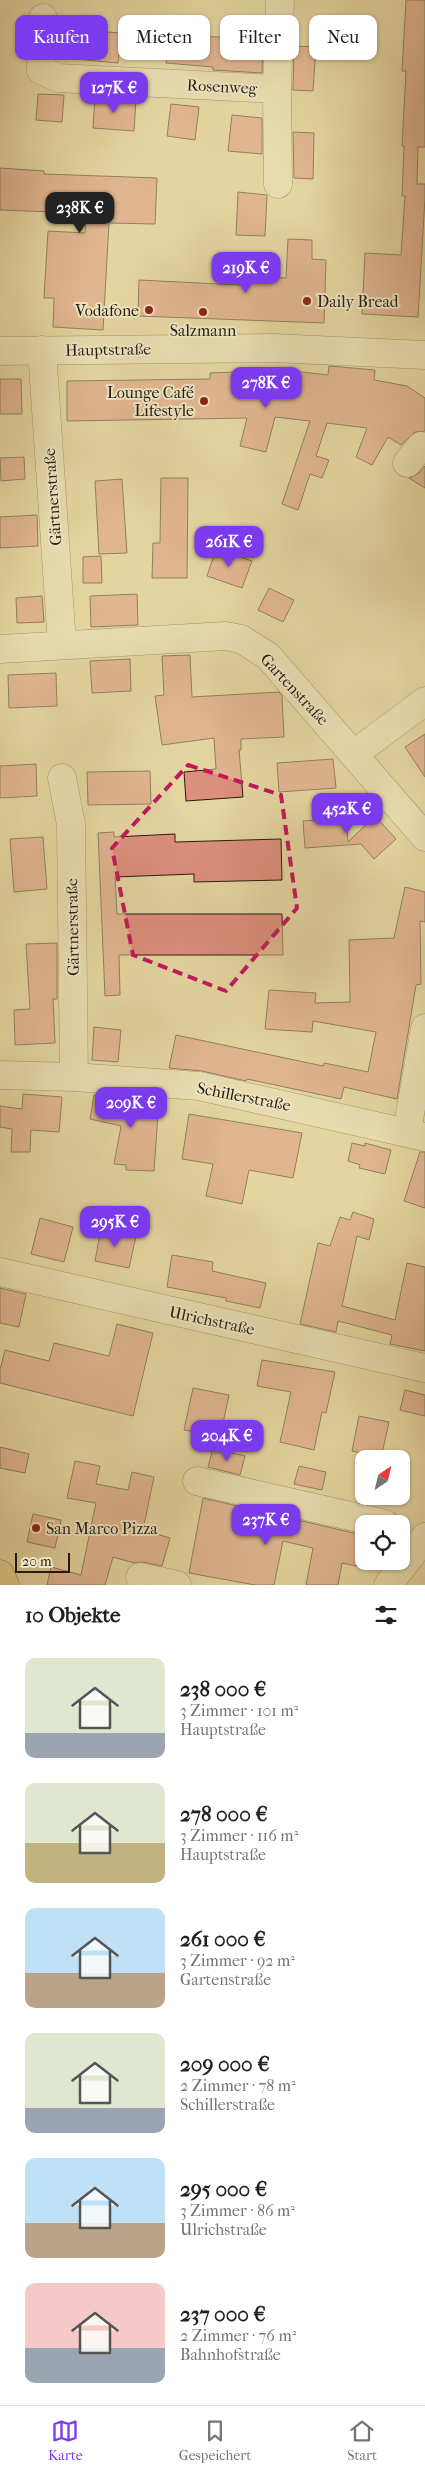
<!DOCTYPE html>
<html lang="de">
<meta charset="utf-8">
<style>
:root{--surface:#fff;--page:#f6f6f6;--text:#202124;--muted:#757577;--line:#e0e0e0;--accent:#7c3aed}
body{margin:0;font-family:"IM FELL French Canon",serif;background:var(--page);color:var(--text);height:100vh;display:flex;flex-direction:column;font-size:19px;white-space:nowrap}
*{box-sizing:border-box;margin:0}
p{font-size:16px;color:var(--muted)}
.icon{flex:none;width:28px;height:28px;fill:none;stroke:currentColor;stroke-width:2;stroke-linecap:round;stroke-linejoin:round}
.map{position:relative;height:1585px;overflow:hidden}
.sheet{display:flex;flex-direction:column;background:var(--surface);flex:1}
.sheet>*{flex:none}
.banner{position:absolute;left:15px;top:15px;width:395px;height:45px;display:flex;gap:10px}
.needle{width:32px;rotate:35deg}
.controls{position:absolute;left:355px;top:1450px;display:grid;gap:10px}
.controls a{display:grid;place-items:center;width:55px;height:55px;border-radius:10px;background:var(--surface);box-shadow:0 1px 4px #0004;font-size:25px}
.scale{position:absolute;left:15px;bottom:12px;width:55px;box-sizing:border-box;padding-left:5px;border:2px solid #271c0f;border-top:0;font-size:14px;line-height:18px;white-space:nowrap;color:#271c0f;-webkit-text-stroke:4px #ede4c2;paint-order:stroke}
.price{position:absolute;translate:-50% -42px;padding:0 11px;border-radius:10px;background:var(--accent);color:#fff;font-size:16px;line-height:32px;filter:drop-shadow(0 1px 2px #0008)}
.price::after{content:'';position:absolute;left:50%;top:30px;width:15px;height:11px;margin-left:-8px;background:inherit;clip-path:polygon(0 0,100% 0,50% 100%)}
.price.active{background:#222;color:#fff}
ul{padding:0;list-style:none}
li{display:flex;align-items:center;gap:15px;height:125px;padding:0 25px}
li span{display:grid;place-items:center;flex:none;width:140px;height:100px;border-radius:10px;color:#555}
li>.icon{margin-inline-start:auto}
span .icon{width:60px;height:60px;fill:#fffc;stroke-width:1}
li b{font-size:21px}
h2{display:flex;justify-content:space-between;align-items:center;height:60px;padding:0 25px;font-size:21px}
.pill{padding:0 18px;border-radius:10px;background:var(--surface);box-shadow:0 1px 4px #0004;font-size:18px;line-height:45px}
.pill.active{background:var(--accent);color:#fff}
.tabs{display:flex;justify-content:space-around;align-items:center;height:70px;border-top:1px solid var(--line);background:var(--surface);font-size:14px;color:var(--muted)}
.tabs a{display:grid;justify-items:center;gap:2px}
.tabs .active{color:var(--accent)}
.map>svg:first-child{display:block}
</style>
<div class="map">
<svg width="425" height="1585" viewBox="0 0 425 1585">
<rect width="100%" height="100%" fill="#e4d5a1"/>
<filter id="stains"><feTurbulence type="fractalNoise" baseFrequency=".004" numOctaves="4"/><feColorMatrix values="0 0 0 0 .2 0 0 0 0 .09 0 0 0 0 .02 0 0 0 .5 -.17"/></filter>
<radialGradient id="worn" r=".72"><stop offset=".6" stop-color="#630" stop-opacity="0"/><stop offset="1" stop-color="#630" stop-opacity=".3"/></radialGradient>
<g fill="#dc8f7c" stroke="#271c0f">
<polygon points="406,0 425,0 425,147 418,147 417,184 425,184 425,198 418,317 362,314 365,253 401,255 405,196 402,196 404,146 402,146 406,71 402,71"/>
<polygon points="155,26 195,29 195,36 263,39 262,73 213,70 213,67 166,63 168,50 153,49"/>
<polygon points="66,29 121,33 118,63 64,58"/>
<polygon points="294,46 316,47 313,91 293,90"/>
<polygon points="38,94 64,95 62,122 36,120"/>
<polygon points="95,96 136,99 134,131 93,128"/>
<polygon points="171,104 199,107 195,140 167,136"/>
<polygon points="232,115 262,118 262,154 228,151"/>
<polygon points="293,132 314,133 313,179 294,178"/>
<polygon points="0,168 44,171 44,174 157,178 155,224 109,223 103,330 53,327 54,298 44,298 48,231 85,233 86,205 52,204 52,212 0,210"/>
<polygon points="238,192 267,195 265,236 236,235"/>
<polygon points="288,239 312,240 312,259 326,260 324,323 138,316 139,280 240,285 240,277 286,278"/>
<polygon points="329,366 375,370 374,380 407,386 425,398 425,431 415,432 401,445 388,437 372,465 356,457 367,428 327,423 316,456 329,460 322,478 310,474 298,510 282,504 310,421 275,417 266,452 240,446 247,418 67,421 67,381 210,379 210,373 284,370 328,375"/>
<polygon points="0,379 21,379 22,414 0,414"/>
<polygon points="24,457 25,479 1,481 0,458"/>
<polygon points="425,466 425,488 409,478 419,473"/>
<polygon points="161,478 188,478 187,578 152,578 153,543 160,543"/>
<polygon points="122,479 127,553 99,554 95,481"/>
<polygon points="37,515 38,546 0,548 0,517"/>
<polygon points="216,549 252,561 242,588 207,576"/>
<polygon points="101,556 102,583 83,583 83,557"/>
<polygon points="269,588 294,600 283,622 258,610"/>
<polygon points="137,594 138,625 91,627 90,596"/>
<polygon points="42,596 44,622 17,623 16,598"/>
<polygon points="190,655 192,697 279,692 282,696 284,737 241,739 241,750 239,750 243,797 186,801 184,772 216,769 214,738 162,745 155,696 164,695 162,656"/>
<polygon points="130,659 131,691 92,693 90,661"/>
<polygon points="56,673 57,706 9,708 8,675"/>
<polygon points="425,734 425,777 405,747"/>
<polygon points="333,759 336,788 279,792 277,763"/>
<polygon points="36,764 37,796 0,798 0,766"/>
<polygon points="150,771 151,804 88,805 87,772"/>
<polygon points="375,816 396,839 374,859 361,844 305,848 303,821 346,818 348,842"/>
<polygon points="114,832 114,837 175,834 175,842 281,839 282,880 194,882 194,874 115,877 117,914 282,914 283,955 119,955 120,995 105,996 98,833"/>
<polygon points="43,837 47,889 14,892 10,839"/>
<polygon points="405,887 425,892 425,922 420,921 421,984 416,985 397,1099 344,1087 341,1099 247,1079 246,1081 202,1071 169,1068 176,1035 323,1066 324,1063 368,1072 376,1032 313,1021 312,1032 265,1029 269,990 316,993 315,1003 350,1002 349,940 394,938"/>
<polygon points="57,943 57,999 53,999 55,1043 15,1045 14,1010 30,1009 26,944"/>
<polygon points="94,1027 121,1030 118,1062 92,1060"/>
<polygon points="23,1094 62,1097 59,1132 31,1130 30,1152 11,1152 12,1129 0,1127 0,1106 22,1109"/>
<polygon points="94,1095 137,1101 137,1098 159,1100 154,1171 126,1170 126,1165 114,1164 121,1126 90,1119"/>
<polygon points="189,1114 302,1133 293,1178 249,1170 242,1204 206,1196 213,1164 182,1159"/>
<polygon points="352,1143 365,1146 365,1143 391,1150 385,1174 359,1168 360,1165 348,1161"/>
<polygon points="420,1152 425,1152 425,1208 404,1201"/>
<polygon points="353,1212 374,1219 369,1240 357,1236 342,1306 395,1320 407,1263 425,1267 425,1351 390,1344 392,1335 338,1321 336,1332 300,1324 318,1243 330,1246 340,1217 350,1220"/>
<polygon points="40,1218 73,1227 64,1262 31,1254"/>
<polygon points="101,1229 136,1236 129,1268 95,1261"/>
<polygon points="172,1255 213,1262 212,1271 266,1283 260,1308 226,1301 226,1298 167,1287"/>
<polygon points="0,1288 26,1294 19,1327 0,1323"/>
<polygon points="117,1324 153,1333 133,1416 0,1383 0,1370 5,1350 49,1361 54,1343 109,1356"/>
<polygon points="262,1360 335,1372 326,1413 322,1412 314,1450 280,1442 291,1392 257,1386"/>
<polygon points="193,1388 229,1395 220,1437 184,1430"/>
<polygon points="405,1390 425,1395 425,1416 400,1410"/>
<polygon points="359,1416 389,1422 381,1458 352,1451"/>
<polygon points="0,1447 29,1454 25,1473 0,1468"/>
<polygon points="213,1448 245,1456 240,1475 208,1467"/>
<polygon points="75,1461 100,1466 96,1484 128,1490 132,1472 154,1477 143,1530 170,1538 162,1566 143,1562 134,1563 113,1557 105,1585 47,1585 51,1567 81,1575 96,1503 67,1498"/>
<polygon points="299,1466 326,1472 322,1490 294,1484"/>
<polygon points="203,1498 362,1535 359,1548 364,1549 364,1554 361,1567 342,1563 338,1585 306,1585 313,1548 283,1541 274,1585 255,1585 189,1573"/>
<polygon points="33,1514 61,1520 55,1548 27,1542"/>
</g>
<g fill="none" stroke-linecap="round" stroke-linejoin="round">
<g stroke="#564a34" stroke-width="29">
<g id="minor">
<polyline points="43,18 41,70 58,78 277,89"/>
<polyline points="278,184 277,89 280,0"/>
<polyline points="42,350 62,645"/>
<polyline points="0,351 273,348 425,355"/>
<polyline points="407,463 421,446"/>
<polyline points="0,649 226,636 241,639 268,656 425,837"/>
<polyline points="354,754 425,701"/>
<polyline points="62,778 71,824 74,1077"/>
<polyline points="0,1075 74,1077 199,1086 425,1137"/>
<polyline points="407,1131 425,1028"/>
<polyline points="0,1272 425,1368"/>
<polyline points="197,1481 385,1524"/>
<polyline points="140,1577 177,1585"/>
<polyline points="388,1585 425,1537"/>
</g>
</g>
<g stroke="#271c0f" stroke-width="29">
<polyline id="major" points="0,1574 5,1585"/>
</g>
<use href="#minor" stroke="#ede4c2" stroke-width="28"/>
<use href="#major" stroke="#e2ba70" stroke-width="28"/>
</g>
<path d="M0 0H425V1585H0ZM188,765L281,795L297,908L226,991L133,955L112,848Z" fill="#e4d5a1" fill-opacity=".55" fill-rule="evenodd"/>
<path fill="none" stroke="#c2185b" stroke-width="4" stroke-dasharray="10 6" stroke-linejoin="round" d="M188,765L281,795L297,908L226,991L133,955L112,848Z"/>
<g fill="#8f2418" stroke="#ede4c2" stroke-width="2">
<circle cx="307" cy="301" r="5"/>
<circle cx="149" cy="310" r="5"/>
<circle cx="203" cy="312" r="5"/>
<circle cx="204" cy="401" r="5"/>
<circle cx="36" cy="1528" r="5"/>
</g>
<g text-anchor="middle" stroke-width="4" stroke-linejoin="round" paint-order="stroke">
<g font-size="16" fill="#271c0f" stroke="#ede4c2">
<text transform="translate(222 86) rotate(3)" y="6">Rosenweg</text>
<text transform="translate(108 349) rotate(-1)" y="6">Hauptstraße</text>
<text transform="translate(52 497) rotate(-94)" y="6">Gärtnerstraße</text>
<text transform="translate(295 689) rotate(47)" y="6">Gartenstraße</text>
<text transform="translate(72 927) rotate(-91)" y="6">Gärtnerstraße</text>
<text transform="translate(244 1096) rotate(11)" y="6">Schillerstraße</text>
<text transform="translate(212 1320) rotate(12)" y="6">Ulrichstraße</text>
</g>
<g font-size="16" fill="#271c0f" stroke="#ede4c2" text-anchor="start">
<text x="317" y="307">Daily Bread</text>
<text x="139" y="316" text-anchor="end">Vodafone</text>
<text x="203" y="336" text-anchor="middle">Salzmann</text>
<text x="194" y="398" text-anchor="end">Lounge Café<tspan x="194" dy="18">Lifestyle</tspan></text>
<text x="46" y="1534">San Marco Pizza</text>
</g>
</g>
<rect width="100%" height="100%" filter="url(#stains)"/>
<rect width="100%" height="100%" fill="url(#worn)"/>
</svg>
<div class="controls">
<a><svg class="needle" viewBox="-14 -14 28 28"><path d="M0-13l5 13h-10z" fill="#e53935"/><path d="M0 13l5-13h-10z" fill="#757577"/></svg></a>
<a><svg class="icon" aria-label="locate" viewBox="0 0 24 24"><circle cx="12" cy="12" r="6"/><path d="M12 2v4M12 18v4M2 12h4M18 12h4"/></svg></a>
</div>
<div class="scale">20 m</div>
<b class="price" style="left:114px;top:114px">127K €</b>
<b class="price active" style="left:80px;top:234px">238K €</b>
<b class="price" style="left:246px;top:294px">219K €</b>
<b class="price" style="left:266px;top:409px">278K €</b>
<b class="price" style="left:229px;top:568px">261K €</b>
<b class="price" style="left:347px;top:835px">452K €</b>
<b class="price" style="left:131px;top:1129px">209K €</b>
<b class="price" style="left:115px;top:1248px">295K €</b>
<b class="price" style="left:227px;top:1462px">204K €</b>
<b class="price" style="left:266px;top:1546px">237K €</b>
<div class="banner">
<a class="pill active">Kaufen</a>
<a class="pill">Mieten</a>
<a class="pill">Filter</a>
<a class="pill">Neu</a>
</div>
</div>
<section class="sheet">
<h2>10 Objekte<svg class="icon" aria-label="filters" viewBox="0 0 24 24"><path d="M4 7h16M4 17h16"/><circle cx="9" cy="7" r="2"/><circle cx="15" cy="17" r="2"/></svg></h2>
<ul>
<li><span style="background:linear-gradient(#dfe7d0 75%,#9aa5b1 0)"><svg class="icon" aria-label="home" viewBox="0 0 24 24"><path d="M3 11l9-7 9 7M6 9v11h12V9"/></svg></span><div><b>238 000 €</b><p>3 Zimmer · 101 m²</p><p>Hauptstraße</p></div></li>
<li><span style="background:linear-gradient(#dfe7d0 60%,#c2b280 0)"><svg class="icon" aria-label="home" viewBox="0 0 24 24"><path d="M3 11l9-7 9 7M6 9v11h12V9"/></svg></span><div><b>278 000 €</b><p>3 Zimmer · 116 m²</p><p>Hauptstraße</p></div></li>
<li><span style="background:linear-gradient(#bfe0f5 65%,#b9a48a 0)"><svg class="icon" aria-label="home" viewBox="0 0 24 24"><path d="M3 11l9-7 9 7M6 9v11h12V9"/></svg></span><div><b>261 000 €</b><p>3 Zimmer · 92 m²</p><p>Gartenstraße</p></div></li>
<li><span style="background:linear-gradient(#dfe7d0 75%,#9aa5b1 0)"><svg class="icon" aria-label="home" viewBox="0 0 24 24"><path d="M3 11l9-7 9 7M6 9v11h12V9"/></svg></span><div><b>209 000 €</b><p>2 Zimmer · 78 m²</p><p>Schillerstraße</p></div></li>
<li><span style="background:linear-gradient(#bfe0f5 65%,#b9a48a 0)"><svg class="icon" aria-label="home" viewBox="0 0 24 24"><path d="M3 11l9-7 9 7M6 9v11h12V9"/></svg></span><div><b>295 000 €</b><p>3 Zimmer · 86 m²</p><p>Ulrichstraße</p></div></li>
<li><span style="background:linear-gradient(#f6c9c9 65%,#9aa5b1 0)"><svg class="icon" aria-label="home" viewBox="0 0 24 24"><path d="M3 11l9-7 9 7M6 9v11h12V9"/></svg></span><div><b>237 000 €</b><p>2 Zimmer · 76 m²</p><p>Bahnhofstraße</p></div></li>
</ul>
</section>
<nav class="tabs">
<a class="active"><svg class="icon" aria-label="map" viewBox="0 0 24 24"><path d="M3 6l6-2 6 2 6-2v14l-6 2-6-2-6 2zM9 4v14M15 6v14"/></svg>Karte</a>
<a><svg class="icon" aria-label="saved" viewBox="0 0 24 24"><path d="M7 4h10v16l-5-4-5 4z"/></svg>Gespeichert</a>
<a><svg class="icon" aria-label="home" viewBox="0 0 24 24"><path d="M3 11l9-7 9 7M6 9v11h12V9"/></svg>Start</a>
</nav>
